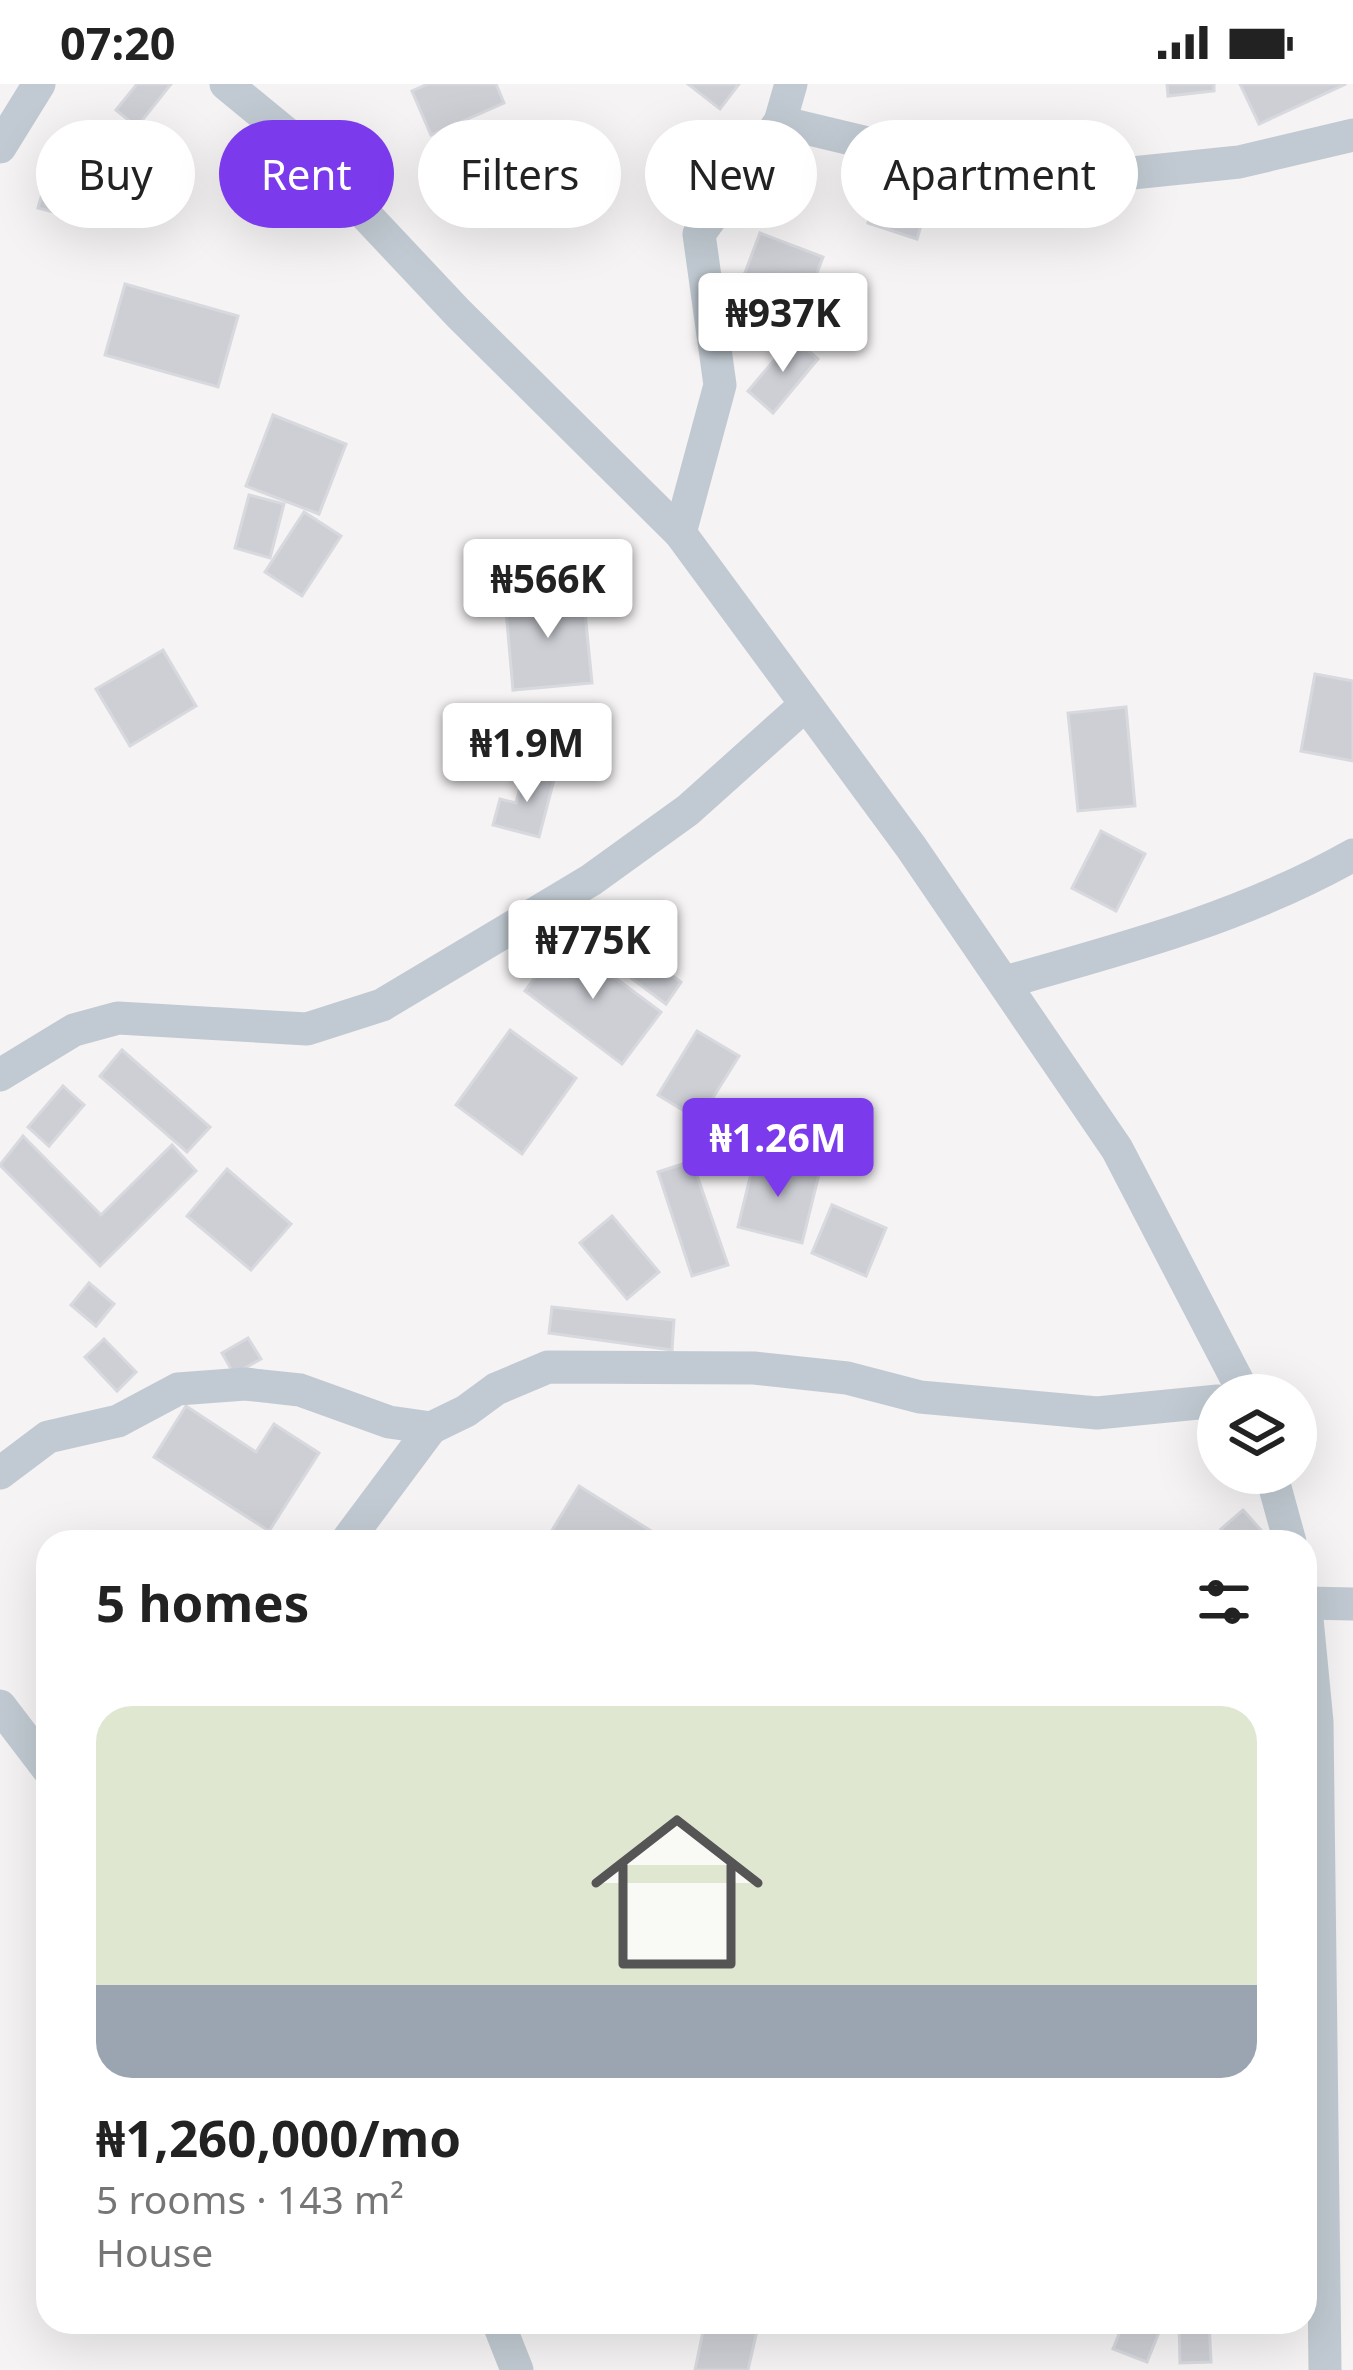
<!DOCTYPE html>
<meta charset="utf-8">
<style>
:root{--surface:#fff;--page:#f6f6f6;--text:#222;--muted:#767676;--accent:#7c3aed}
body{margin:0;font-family:"Noto Sans",sans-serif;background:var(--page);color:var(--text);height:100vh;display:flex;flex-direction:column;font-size:45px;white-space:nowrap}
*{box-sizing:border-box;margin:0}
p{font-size:39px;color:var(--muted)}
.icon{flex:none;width:66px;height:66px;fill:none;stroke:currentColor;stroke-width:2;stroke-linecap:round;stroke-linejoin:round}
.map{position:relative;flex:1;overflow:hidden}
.details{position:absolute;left:36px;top:1446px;width:1281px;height:804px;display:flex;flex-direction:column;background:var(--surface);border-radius:36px;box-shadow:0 12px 48px #0002}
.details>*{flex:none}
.banner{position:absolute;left:36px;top:36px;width:1281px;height:108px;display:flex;gap:24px}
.buttons{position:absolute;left:1197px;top:1290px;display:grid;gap:24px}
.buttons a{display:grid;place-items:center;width:120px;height:120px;border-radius:50%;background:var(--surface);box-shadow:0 12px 48px #0002;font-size:60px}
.price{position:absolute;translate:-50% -102px;padding:0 27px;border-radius:12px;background:#fff;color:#222;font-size:39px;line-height:78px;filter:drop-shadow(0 3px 6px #0008)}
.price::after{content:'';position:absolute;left:50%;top:72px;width:36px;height:27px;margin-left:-18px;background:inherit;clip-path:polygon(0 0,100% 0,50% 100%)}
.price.selected{background:var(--accent);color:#fff}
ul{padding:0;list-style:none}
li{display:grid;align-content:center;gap:24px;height:636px;padding:0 60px}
li span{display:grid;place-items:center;height:372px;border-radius:36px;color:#555}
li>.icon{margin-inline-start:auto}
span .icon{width:216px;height:216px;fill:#fffc;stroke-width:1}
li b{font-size:51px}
h2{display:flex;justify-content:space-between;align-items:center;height:144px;padding:0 60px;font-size:51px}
.chip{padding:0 42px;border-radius:54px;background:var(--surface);box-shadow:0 12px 48px #0002;font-size:42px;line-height:108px}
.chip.selected{background:var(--accent);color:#fff}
.status{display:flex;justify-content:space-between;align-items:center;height:84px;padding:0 60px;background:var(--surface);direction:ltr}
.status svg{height:33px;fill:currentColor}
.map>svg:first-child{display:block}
</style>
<div class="status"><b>07:20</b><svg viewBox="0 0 49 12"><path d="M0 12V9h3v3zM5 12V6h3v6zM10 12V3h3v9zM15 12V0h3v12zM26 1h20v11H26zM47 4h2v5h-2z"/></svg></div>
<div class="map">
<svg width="1353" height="2286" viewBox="0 0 1353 2286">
<rect width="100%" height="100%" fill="#f5f3f3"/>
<g fill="#cdcfd5" stroke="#d7d9de" stroke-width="3">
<polygon points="137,0 171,0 137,43 116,26"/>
<polygon points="428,0 496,0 504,19 431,51 412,7"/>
<polygon points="688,0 739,0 720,25"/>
<polygon points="1167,0 1214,0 1214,7 1168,12"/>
<polygon points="1240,0 1346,0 1259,40"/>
<polygon points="885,83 934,98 917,155 868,139"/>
<polygon points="46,96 107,112 99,140 38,124"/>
<polygon points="760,149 823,173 803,226 740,202"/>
<polygon points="125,200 238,232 218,303 105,271"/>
<polygon points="793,254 818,275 773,329 748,307"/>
<polygon points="273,331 346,360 319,430 246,402"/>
<polygon points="249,411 284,420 270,474 235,464"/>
<polygon points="304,428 341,452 302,512 265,488"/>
<polygon points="583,508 592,599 513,606 505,515"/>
<polygon points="163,566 196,622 130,662 96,605"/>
<polygon points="1315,590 1353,597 1353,677 1301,667"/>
<polygon points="1126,623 1135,722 1078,727 1068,629"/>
<polygon points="525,684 555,692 539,753 493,741 500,715 516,719"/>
<polygon points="1101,747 1145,770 1116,827 1072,804"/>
<polygon points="563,855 661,928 622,980 525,907"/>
<polygon points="638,867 681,898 666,920 623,888"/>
<polygon points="510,946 576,994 522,1070 456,1021"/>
<polygon points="697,947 739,972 699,1036 658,1011"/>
<polygon points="122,966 210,1043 187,1068 100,992"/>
<polygon points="63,1002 84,1021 49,1062 28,1043"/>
<polygon points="23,1052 101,1131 172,1061 196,1087 100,1182 0,1081"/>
<polygon points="755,1073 819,1090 802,1159 738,1143"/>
<polygon points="692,1077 728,1181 692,1192 658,1088"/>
<polygon points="227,1085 291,1140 251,1186 187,1132"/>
<polygon points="832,1121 886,1144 866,1192 812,1169"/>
<polygon points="612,1132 659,1188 627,1215 580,1159"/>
<polygon points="89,1199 114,1220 96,1242 71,1221"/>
<polygon points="552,1223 674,1236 672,1266 549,1249"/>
<polygon points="248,1254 261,1275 234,1290 222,1269"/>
<polygon points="104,1255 136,1288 117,1307 85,1273"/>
<polygon points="186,1322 256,1368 274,1340 319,1369 269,1447 154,1373"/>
<polygon points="579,1402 656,1450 651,1458 557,1458 548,1453"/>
<polygon points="1243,1426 1268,1454 1263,1458 1233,1458 1221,1445"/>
<polygon points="705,2238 759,2238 748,2286 695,2286"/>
<polygon points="1124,2238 1163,2238 1147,2278 1113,2265"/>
<polygon points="1179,2238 1209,2238 1211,2278 1180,2279"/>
</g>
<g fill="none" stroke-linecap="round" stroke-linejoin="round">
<g stroke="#c1cad2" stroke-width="33">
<polyline points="226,0 298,59 458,229 680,449 911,763 1117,1065 1245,1311"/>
<polyline points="780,38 1035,99 1239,78 1353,51"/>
<polyline points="0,63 39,0"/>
<polyline points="680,449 720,301 699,150 780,38 791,0"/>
<path d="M1005,898C1126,864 1243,833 1353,771"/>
<polyline points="0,991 74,946 118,934 307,945 382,921 591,796 688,726 803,623"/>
<polyline points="0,1389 48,1353 118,1337 178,1305 245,1300 300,1306 389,1338 431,1344 466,1327 496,1305 548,1283 754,1284 847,1294 920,1313 1097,1329 1218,1317"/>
<polyline points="1271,1389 1290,1458"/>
<polyline points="346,1458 431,1344"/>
<polyline points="1305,1514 1317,1638 1325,2286"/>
<polyline points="1306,1519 1353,1520"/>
<polyline points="0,1622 48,1685"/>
<polyline points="498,2238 517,2286"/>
</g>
</g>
</svg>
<div class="buttons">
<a><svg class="icon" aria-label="layers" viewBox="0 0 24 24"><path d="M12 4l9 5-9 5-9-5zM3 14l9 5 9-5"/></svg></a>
</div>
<b class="price" style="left:783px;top:291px">₦937K</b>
<b class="price" style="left:548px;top:557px">₦566K</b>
<b class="price" style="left:527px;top:721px">₦1.9M</b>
<b class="price" style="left:593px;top:918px">₦775K</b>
<b class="price selected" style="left:778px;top:1116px">₦1.26M</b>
<div class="banner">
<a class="chip">Buy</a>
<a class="chip selected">Rent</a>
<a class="chip">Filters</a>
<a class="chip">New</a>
<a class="chip">Apartment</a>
</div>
<section class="details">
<h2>5 homes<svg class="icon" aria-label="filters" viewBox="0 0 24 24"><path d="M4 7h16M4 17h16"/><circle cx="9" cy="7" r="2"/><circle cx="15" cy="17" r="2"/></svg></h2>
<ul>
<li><span style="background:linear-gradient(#dfe7d0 75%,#9aa5b1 0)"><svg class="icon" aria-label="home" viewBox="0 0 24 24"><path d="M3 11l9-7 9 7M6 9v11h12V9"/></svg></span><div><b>₦1,260,000/mo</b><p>5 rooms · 143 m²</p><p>House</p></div></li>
</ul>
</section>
</div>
